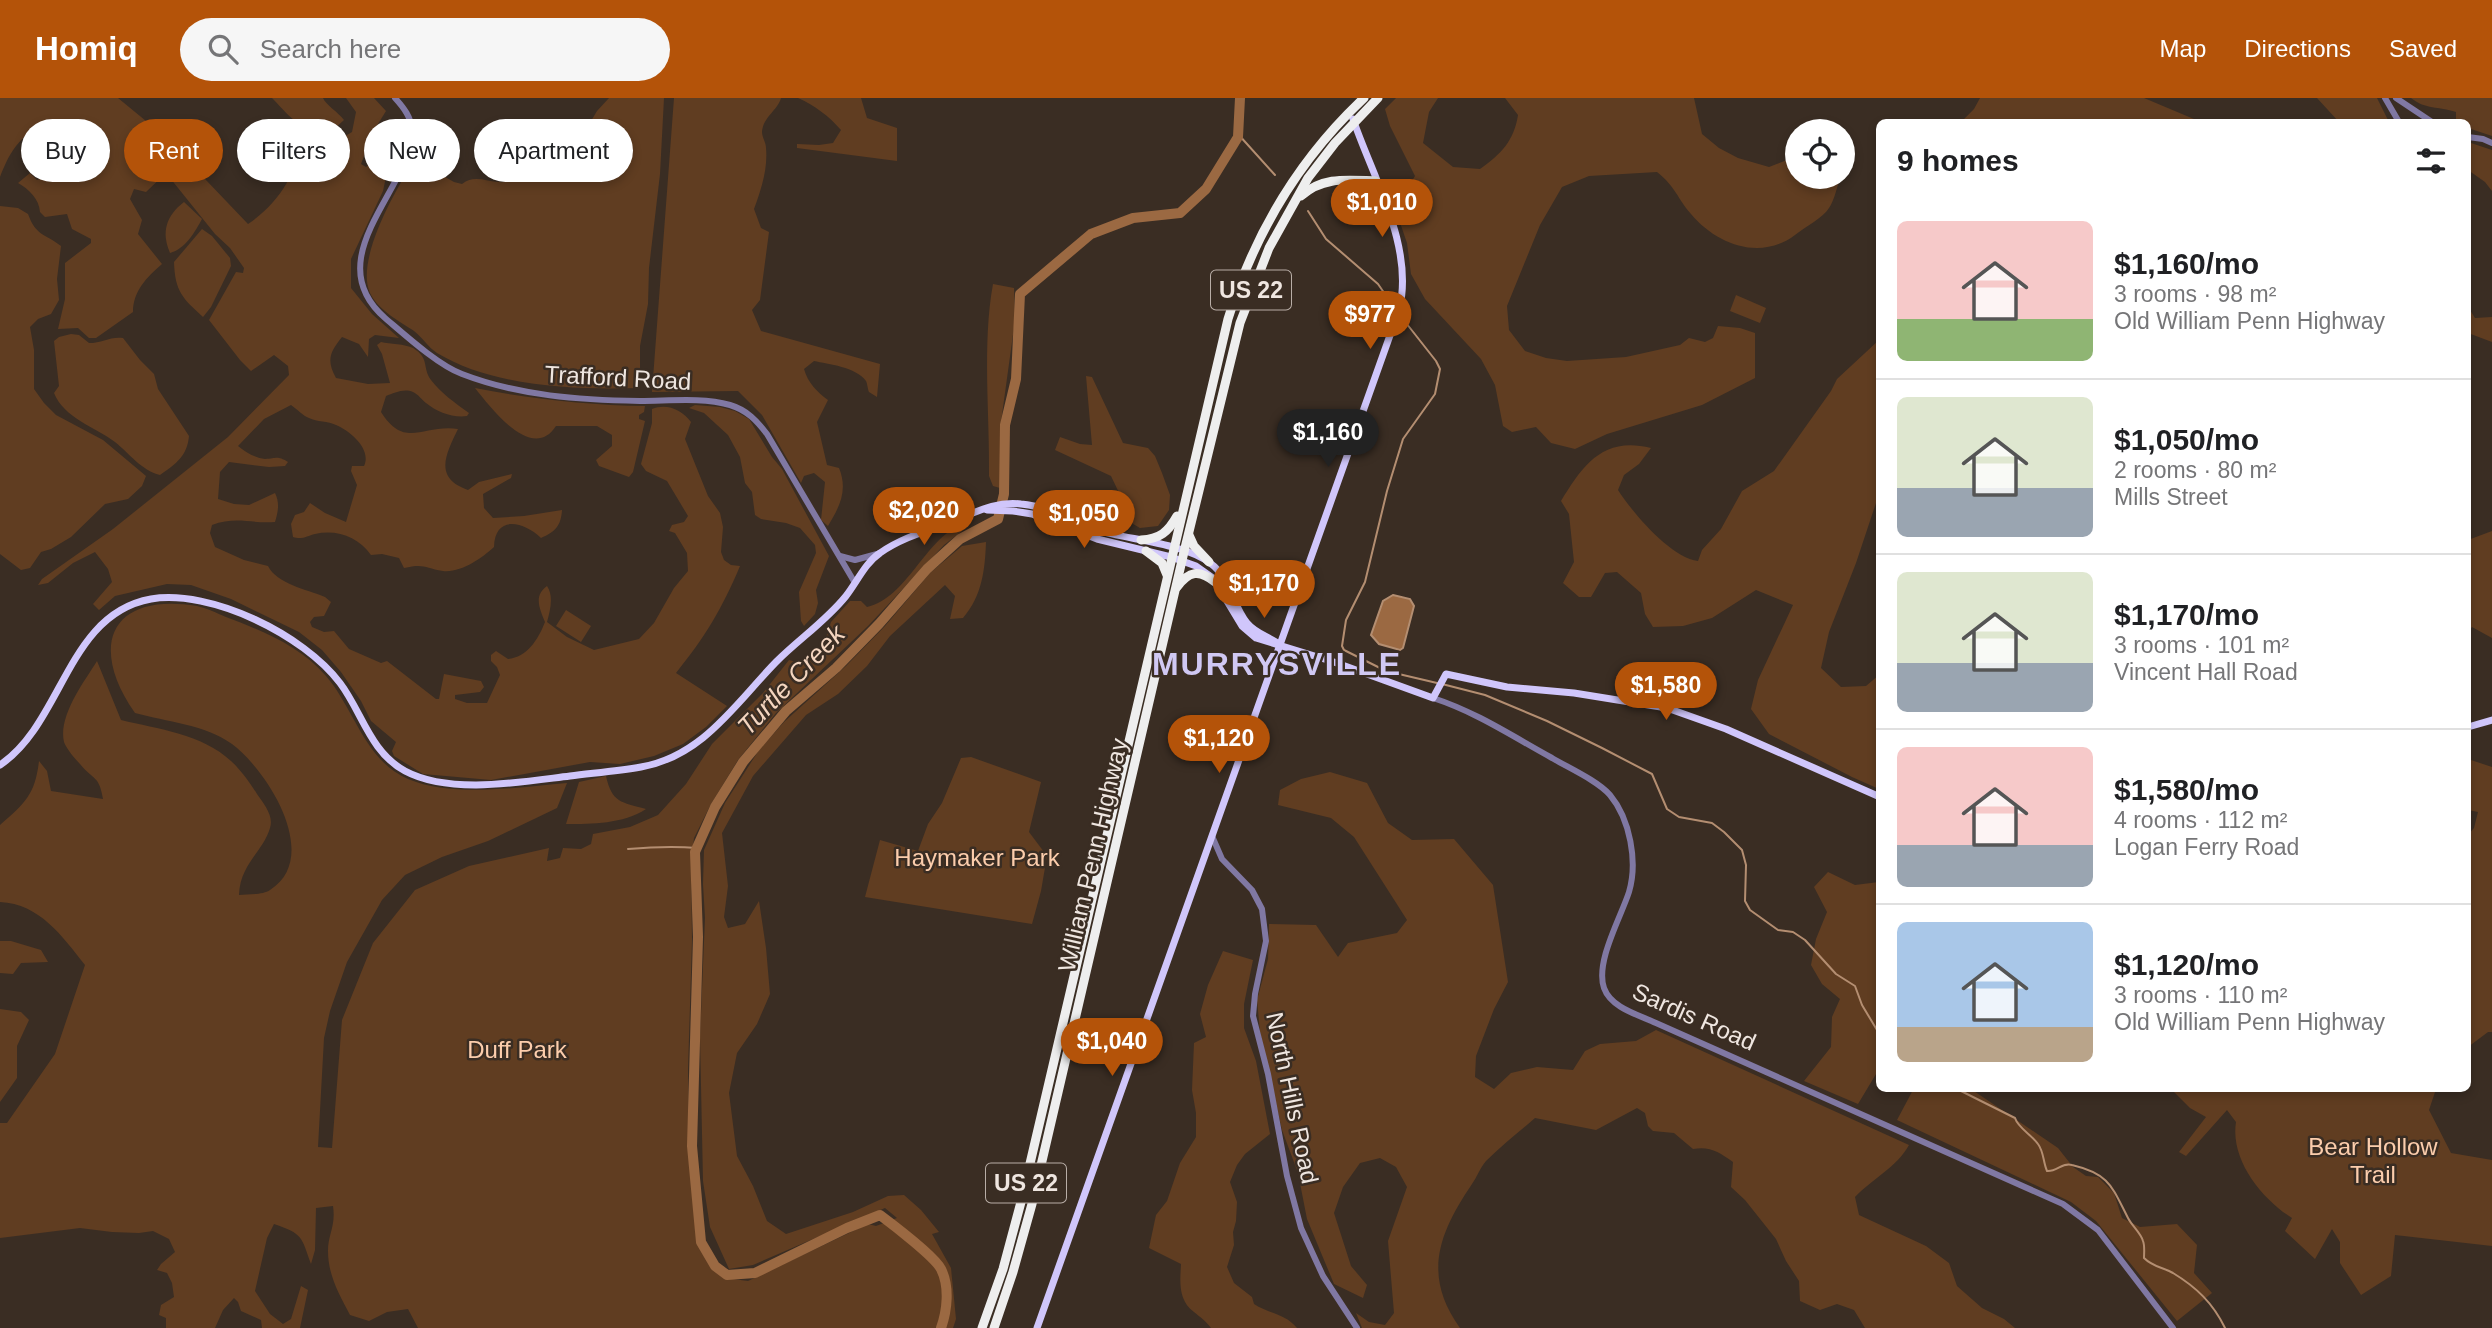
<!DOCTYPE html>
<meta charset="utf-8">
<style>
:root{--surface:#fff;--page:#f6f6f6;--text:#202124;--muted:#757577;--line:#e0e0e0;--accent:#b45309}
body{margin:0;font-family:Helvetica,sans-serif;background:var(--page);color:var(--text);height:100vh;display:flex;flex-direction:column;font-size:26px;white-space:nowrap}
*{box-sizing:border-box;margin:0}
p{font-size:23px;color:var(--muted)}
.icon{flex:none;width:38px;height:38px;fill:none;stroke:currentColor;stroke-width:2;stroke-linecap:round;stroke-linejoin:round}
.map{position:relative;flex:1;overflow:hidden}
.side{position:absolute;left:1876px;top:21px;width:595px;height:973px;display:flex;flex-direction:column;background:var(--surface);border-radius:10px;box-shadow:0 4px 10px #0003}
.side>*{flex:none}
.top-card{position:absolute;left:21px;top:21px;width:665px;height:63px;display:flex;gap:14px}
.controls{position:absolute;left:1785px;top:21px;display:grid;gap:14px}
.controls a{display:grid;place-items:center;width:70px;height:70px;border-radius:50%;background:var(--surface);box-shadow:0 4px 10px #0003;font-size:35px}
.price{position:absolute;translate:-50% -60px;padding:0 16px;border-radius:24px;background:var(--accent);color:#fff;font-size:23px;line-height:46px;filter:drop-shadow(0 2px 4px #0008)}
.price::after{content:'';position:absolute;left:50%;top:42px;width:21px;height:16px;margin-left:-10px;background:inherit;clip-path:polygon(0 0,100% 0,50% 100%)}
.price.selected{background:#222;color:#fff}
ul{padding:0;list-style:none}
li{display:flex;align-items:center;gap:21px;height:175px;padding:0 21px}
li+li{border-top:2px solid var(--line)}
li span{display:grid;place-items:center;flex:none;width:196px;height:140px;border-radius:10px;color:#555}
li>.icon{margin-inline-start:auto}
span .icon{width:84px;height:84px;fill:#fffc;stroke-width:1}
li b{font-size:30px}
h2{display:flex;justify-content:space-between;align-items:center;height:84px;padding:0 21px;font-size:30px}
.pill{padding:0 24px;border-radius:32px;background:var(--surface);box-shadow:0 4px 10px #0003;font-size:24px;line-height:63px}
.pill.selected{background:var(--accent);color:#fff}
header{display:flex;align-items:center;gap:42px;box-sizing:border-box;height:98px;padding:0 35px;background:var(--accent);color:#fff}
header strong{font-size:33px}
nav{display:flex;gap:38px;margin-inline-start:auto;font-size:24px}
.search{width:490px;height:63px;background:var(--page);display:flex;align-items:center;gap:18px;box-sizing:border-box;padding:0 24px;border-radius:38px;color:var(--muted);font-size:26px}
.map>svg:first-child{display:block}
</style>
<header>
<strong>Homiq</strong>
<div class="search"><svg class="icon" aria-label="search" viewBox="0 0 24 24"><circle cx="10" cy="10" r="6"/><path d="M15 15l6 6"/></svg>Search here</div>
<nav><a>Map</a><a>Directions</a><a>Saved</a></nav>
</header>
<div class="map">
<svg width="2492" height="1230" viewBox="0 0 2492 1230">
<rect width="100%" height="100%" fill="#3a2d23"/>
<g fill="#603d21">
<path d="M0,0H118L163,37L248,126C282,103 292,77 308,41L320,38L340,41L352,34L356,14L346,0H374L386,13L373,34L361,66L366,69L378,59H385L386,79L383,93L351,161V190L372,216L399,240L375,237L369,241L368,259L359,246L342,239C330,254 326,262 336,280L368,286L390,285L382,256L377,247L381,244C390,246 405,246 413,250C430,260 422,270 431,282C441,295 455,305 469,315L467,318C453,320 437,314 426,305C422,302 418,296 413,294C404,290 394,295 386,298L381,314C405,352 423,326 458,331C446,356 433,380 468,392L479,384L512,376L511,380L483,396L484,410L493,420L524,418L562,412C561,428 555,434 541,440C524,424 495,416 494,449C482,460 461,475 443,473C425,470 424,465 404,470L399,460L382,456L371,457C358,439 337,431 315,436C307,438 302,442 293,439L291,426L295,417L304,414L310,405L325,415L346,424L357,387L351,373L352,368H364C372,351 350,333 336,327C328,323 317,324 309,320C303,318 297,311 291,307L264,321L238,348C245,354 255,360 265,361C277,361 276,357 288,364L285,368L269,369L229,364L220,374L218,401L234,406L249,407L275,395C280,405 278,414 275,424C252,426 236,418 212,427L210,435L215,449L244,462L268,468C277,486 306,491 325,499L331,504L324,518L314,519L310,524L312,529L324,534L334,533L349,551L381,565L387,563L436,601H439L444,576L481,583L484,589L480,594L455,597V601L467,605H487L500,577L497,569L491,563V557L496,553L508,561C527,559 538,542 545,524C540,511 533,498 547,488C554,498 550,513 547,524L567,539L594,552L639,541L654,525L674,490L688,473L687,455L675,435L669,433L672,427L684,424L688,418L667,383L646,373L641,366L652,325V311C667,305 682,312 691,324L685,341L708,398L720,415L723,429L721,454L724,462L731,467L740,468C722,511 705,539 676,575L727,608L706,629L683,646L654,658L620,666L590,664L491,682L423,676L394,658L392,653L396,644L371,623L361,603L341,574L322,552L299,534L231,501L191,487L167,486L115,498L99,512L93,506L112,484L108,471L95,454L73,465L48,485L38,487L42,481L113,431L228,339L289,277L288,268L274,257L251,273L240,262L209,222L236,174L243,175L244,170L230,150L215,136L166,75L146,94L134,91L130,101L142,122L138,136L162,166C147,179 133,193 133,214L96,240H89L78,230L58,231L65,201V165L91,145V141L72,131L67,116L45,119L40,114C39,101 29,91 18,85L30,75L37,82L46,79L50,69L38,34L32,33C14,46 8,59 0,79Z"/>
<path d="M272,0H323C326,7 338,14 344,22L333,32C295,28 297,26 272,0Z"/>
<path d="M609,0H664L660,76L649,170L648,206L640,248V290C577,292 493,289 437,255C428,249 422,239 414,233C399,223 378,212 370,195C355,162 396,90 415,62L454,84L462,86C474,77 484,83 498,84C510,85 523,80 535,77C564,70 596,75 601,35L594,31L591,23L597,13Z"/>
<path d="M674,0H781C778,12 763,19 762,34C762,39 766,45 766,50C768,71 761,92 754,111L761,130L769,134L760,202L752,212L761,233L880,266L877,299L869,294C868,293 867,284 866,283C856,269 828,266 814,263L804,271C808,285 817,294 828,302L817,324L827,367L839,370C848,392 840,408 828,428L821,422L825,384L814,375L804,378L801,385L762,317L738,293L652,294Z"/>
<path d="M798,0H861L867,20L897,30V63L797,50V46L819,47L833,45L841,32C829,18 814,7 798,0Z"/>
<path d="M1396,0H1438L1429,14L1423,45L1453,69L1480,71C1501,56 1514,43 1518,17L1505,0H1694L1702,36L1719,50L1738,60L1769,69L1797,58V79H1830L1839,84C1836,92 1834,103 1829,110C1823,120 1805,129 1795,137C1761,163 1717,147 1691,116C1677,100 1676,89 1657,74L1589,78L1562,89L1540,127L1507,208L1509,232L1525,253L1546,260L1567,263L1626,259L1680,247L1689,240L1705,244L1713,240L1718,228L1740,230L1755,235V280L1702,307L1607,336L1575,351L1551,345L1536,329L1512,334L1503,328L1495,287L1481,261L1425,201L1411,176L1407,145L1395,110L1415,78L1390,28L1385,11Z"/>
<polygon points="1980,0 2144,0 2201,24 1964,24 1963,22 1974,11"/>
<polygon points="2317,0 2377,0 2389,24 2339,24"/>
<path d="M2411,0H2492V38L2468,30V24H2456V14C2438,8 2426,12 2411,0Z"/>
<polygon points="2468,44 2492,52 2492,93 2485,84 2468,72"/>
<path d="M184,104L202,121C195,134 185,151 170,155C161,134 166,118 184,104Z"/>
<path d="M0,108L18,110L28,116C36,138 44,135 61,148L57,181L59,202L51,216L38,221L30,229L34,252V291L44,305L56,317L103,342L146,378L142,388L128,401L105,406L71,439L51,451L41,454L30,470L21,472L0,456Z"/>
<path d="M202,131L212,138L230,160L231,168L211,209L203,219C182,200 175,193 174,164Z"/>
<path d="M993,186L1014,190L1015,222L1001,324L1000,390L993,388L989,378C990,317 982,246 993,186Z"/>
<polygon points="1736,197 1766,210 1760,225 1730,213"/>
<polygon points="2468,209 2475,220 2492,219 2492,244 2468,235"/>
<path d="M71,236L79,237L89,245C102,245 111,238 123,240L140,262L154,276L158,291L189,338C187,358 177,365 160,377C141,372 130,356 115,344C95,329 64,320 54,295L59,288L54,243L59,239Z"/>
<path d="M1879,242V396L1856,465L1829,534L1821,570L1841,589L1866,588L1879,577V691L1852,679L1769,636L1751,611L1758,582L1793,507L1756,492L1712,520L1683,528L1653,529L1645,516L1641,495L1617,474L1605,475L1591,499H1579L1563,485L1574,464L1569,416L1561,403C1583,367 1603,338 1651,350L1639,366L1624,377L1618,392C1632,414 1671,460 1698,463L1702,452L1721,431L1742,393L1774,373L1831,293L1837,281Z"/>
<polygon points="1086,278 1092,279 1123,345 1148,350 1155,358 1162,375 1170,397 1169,412 1158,428 1140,430 1128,423 1122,401 1111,378 1055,352 1060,339 1080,346 1092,347"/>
<path d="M475,290C531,301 588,307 645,308L644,314L639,317V321L645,323L633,374L629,379L599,368L596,362L612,348V337L597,328H556C532,365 491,310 475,290Z"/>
<polygon points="695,307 720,309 735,313 749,321 772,359 782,371 829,458 816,492 818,505 815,516 804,528 801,523 799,494 816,455 815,447 800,430 786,425 761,421 755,417 752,394 745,385 740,359 728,337 704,315 689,310"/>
<path d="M962,426L966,430L944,447L868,528L776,615L738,662L711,706L694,740L691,767L692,843L688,972L689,1043L698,1143L718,1175L725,1180L748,1183L868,1126L876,1128L897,1120L885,1110L753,1167L729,1171L710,1129L703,1083L700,940L705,820L703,786L704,752L725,705L759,652L784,624L846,568L885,528L930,475L962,448L986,444C985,472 982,498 963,520L950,521L955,498L945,487L890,538L867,568L838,596L806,617L753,678L722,735L728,788L724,819L728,830L745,826L759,803L766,850L770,896L757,926L737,955L729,995L737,1058L753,1088L767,1123L786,1136L853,1114L888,1098L904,1097L921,1112L939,1134L932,1136L951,1170L956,1221L953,1230H418L408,1211L387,1214L369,1223L350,1217C339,1196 328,1177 328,1153C328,1136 336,1128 333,1108L316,1110L315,1152L311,1166C301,1138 303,1136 274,1126L267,1140L255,1193L270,1216L283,1226L291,1221L301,1188L308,1192L300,1230H262L261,1222L241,1213L238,1204L234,1200L223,1212L215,1230H166V1220L159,1217L161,1207L174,1199L172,1185L167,1175L157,1172L161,1166L175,1154L169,1141L153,1133L139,1135L112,1134L80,1130L0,1140V1025H7L55,956L85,867C62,838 40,806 0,804V727C25,705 35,697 39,663L47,673L51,693L103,701C99,677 94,683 80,666C75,661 66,650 64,644C58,618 84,584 97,563L121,622C158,631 202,636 231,663C241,672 250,685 257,696C264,706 274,718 270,730C263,754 240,766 239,797C248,796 263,797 270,792C322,759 268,673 232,646C204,626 167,624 135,615C88,548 110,494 197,508C206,510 217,515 226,519C263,533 300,548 326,578C354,610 365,663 408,681C453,700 519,689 567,685L557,710L488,743L442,759L405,777L382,802L347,864L330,913L324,940L318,1049L332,1050L342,922L373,845L415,792L469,768L549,750L547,763L560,760L563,750L581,751L591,746L593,736L630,729L658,717L686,686L712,646L763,595L789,562L804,566L824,545L831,524L850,503H861L867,509C907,500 924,442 962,426Z"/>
<polygon points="2492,433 2492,540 2472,529 2468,534 2468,442"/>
<polygon points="566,512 591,528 581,544 556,528"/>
<polygon points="971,659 1041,684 1029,734 1047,758 1041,793 1032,826 865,799 880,742 918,753 928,726 942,705 961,660"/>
<polygon points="2468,661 2492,669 2492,934 2488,934 2468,949 2468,737 2474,730 2478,714 2468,712"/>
<path d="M1330,674L1367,685L1388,725L1412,742L1454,741L1493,787L1508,884L1494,911L1476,958L1475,979L1494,991L1511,975L1537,969L1573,972L1585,953L1600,946L1636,943L1656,932L1909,1047C1897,1069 1872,1081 1855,1099L1859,1117L1926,1148L1949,1165L1957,1188L1982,1210L2004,1221L2015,1230H1865L1854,1212L1837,1206L1820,1212L1800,1203L1799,1183L1786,1163L1776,1141L1745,1102L1731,1089L1733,1064C1719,1054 1710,1048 1693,1051L1674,1035L1653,1033L1648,1028L1645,1015L1637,1010L1596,1032L1535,1020C1519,1034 1501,1048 1486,1063C1480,1070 1477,1079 1472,1086C1439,1135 1422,1177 1460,1230H1362L1356,1215L1369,1224L1385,1227L1394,1215L1388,1143L1407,1089L1396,1069L1380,1060L1360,1065L1343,1089L1334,1115L1351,1168L1367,1187L1363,1200L1334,1186L1307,1121L1298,1075L1282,1032L1260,934L1257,902L1268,861L1269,826L1316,827L1338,859L1348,845L1397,835L1407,822L1354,739L1331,720L1278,707L1280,692L1301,681Z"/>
<path d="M606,678C612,705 621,704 646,711C623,726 592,726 566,726L579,684Z"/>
<polygon points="1828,774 1855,787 1879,784 1879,971 1858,1006 1804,983 1831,949 1832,919 1840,901 1822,886 1811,867 1816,841 1827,814 1814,789"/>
<polygon points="0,843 11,843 41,852 48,864 21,865 13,876 0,875"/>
<path d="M1223,853L1253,862L1244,906V930L1256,963L1270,1036L1245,1056L1237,1067L1230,1084L1237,1104L1236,1123L1233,1134L1234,1147L1227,1169L1234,1185L1252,1199L1254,1206C1269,1216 1285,1215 1297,1230H1211C1205,1222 1201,1220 1194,1214C1178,1202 1180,1184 1181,1166L1149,1150L1156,1117L1167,1103L1180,1065L1196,1039V1015L1192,992L1194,945L1206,939L1200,916L1208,887Z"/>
<polygon points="0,911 21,914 29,922 17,948 17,980 0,1004"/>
<polygon points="1914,990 1971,991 2058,1050 2073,1069 2086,1078 2098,1079 2114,1095 2122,1120 2140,1129 2177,1126 2197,1147 2194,1175 2212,1195 2177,1223 2096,1123 2071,1104 1897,1022"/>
<path d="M2171,991H2436L2429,1012L2451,1055L2492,1062V1148L2395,1137L2391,1178L2361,1197L2340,1165V1144L2332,1131L2315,1161L2285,1133L2292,1120C2262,1101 2230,1062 2236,1024L2227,1012L2186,1058L2179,1054L2206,1019L2190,1010Z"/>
</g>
<polygon fill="#9b6942" stroke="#b48e71" stroke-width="2" points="1393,497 1410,501 1414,508 1403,550 1400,552 1379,546 1371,537 1383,503"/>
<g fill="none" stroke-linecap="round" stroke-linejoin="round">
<g stroke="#b48e71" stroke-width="2">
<polyline points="1238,36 1275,77"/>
<polyline points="1308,113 1326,141 1378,186 1396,212"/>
<polyline points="1399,216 1436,263 1440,271 1435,296 1403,341 1387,393 1365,484 1346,522 1342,548 1344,552 1386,573 1437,585"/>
<polyline points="1442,586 1485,597 1547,623 1602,650 1652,676 1667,711 1679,719 1712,725 1724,734 1742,752 1746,767 1745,803 1750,812 1778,832 1793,834 1805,842 1836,876 1855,888 1862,907 1880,937"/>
<path d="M628,751C651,749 674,748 697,750"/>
<path d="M1955,990L2015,1020C2018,1030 2032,1037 2038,1046C2044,1054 2043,1064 2047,1073C2057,1074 2062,1064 2072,1067C2110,1076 2112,1089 2128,1120C2132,1128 2141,1135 2143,1143C2145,1148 2144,1155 2144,1160C2153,1169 2162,1169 2173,1175C2196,1189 2213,1205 2225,1230"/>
</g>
<path stroke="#9b6942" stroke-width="10" d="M941,1230C947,1213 950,1189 941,1171C935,1159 892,1126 880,1117L847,1130L755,1175L727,1177L715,1168L701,1144L692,1048L698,839L695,754L715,709L743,664L786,613L836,570L879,526L927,471L960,441L998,421L1004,396L1005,327L1016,281L1020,196L1091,136L1133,120L1180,115L1206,91L1238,39L1240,0"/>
<g stroke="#8078a3" stroke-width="6">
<path d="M395,0C404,10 411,19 412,32C413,44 407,57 403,68C380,118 330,172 385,220C405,237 438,267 462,276C519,298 580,302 640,303C669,303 702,299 730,307C747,312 757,323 767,336L855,485"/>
<polyline points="2385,0 2399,24"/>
<polyline points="2396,0 2432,24"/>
<polyline points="2468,39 2483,41 2492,45"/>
<polyline points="840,458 855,462 877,456"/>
<path d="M1433,600C1476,614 1512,638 1552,660C1569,670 1598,683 1610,697C1630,721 1638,764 1629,794C1621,819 1595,864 1604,890C1611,910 1639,917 1656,925L2063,1106L2098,1132L2173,1230"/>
<polyline points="1212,738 1222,761 1252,792 1262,811 1266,843 1255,896 1253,918 1268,976 1287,1078 1301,1130 1323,1178 1357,1230"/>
</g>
<g stroke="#d0c6fb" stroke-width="7">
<polyline points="987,412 1013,413 1032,416 1097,441 1171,459 1196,468 1213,480 1242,528 1256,540 1334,564 1433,600 1446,576 1507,589 1574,595 1667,610 1726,631 1880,699"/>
<polyline points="2468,629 2492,622"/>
<path d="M0,667C63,625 67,516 151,501C211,491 304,537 340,585C362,614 370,654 405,673C450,697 521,684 570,678C594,675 618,673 641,669C703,658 736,605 776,564C799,541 826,523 846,498C857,484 865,465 880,455C901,440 929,432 953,423C976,414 996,403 1021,406C1048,408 1071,423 1096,432C1129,442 1183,445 1210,465C1231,480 1232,507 1247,525C1256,536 1270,539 1280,547"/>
<path d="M1037,1230L1399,212C1415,150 1373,80 1353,21"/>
</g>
<g stroke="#eee" stroke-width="9">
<path d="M1301,98C1323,78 1348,82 1376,83"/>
<polyline points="1189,437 1194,448 1209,464"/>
<path d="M1141,442C1160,441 1168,434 1177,418"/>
<polyline points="1146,453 1162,465 1167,477"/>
<path d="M1177,489C1189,473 1199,471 1215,484"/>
<path d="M982,1230L1003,1171L1021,1104L1228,221C1254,137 1299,61 1364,0"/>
<polyline points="994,1230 1013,1174 1032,1106 1184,454 1240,225 1269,150 1308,80 1335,45 1378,0"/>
</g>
</g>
<g text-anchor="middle" stroke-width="5" stroke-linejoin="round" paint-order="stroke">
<g fill="#3a2d23" stroke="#b9aea7" stroke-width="2">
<rect x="1211" y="172.5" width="80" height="39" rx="5"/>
<rect x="986" y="1065.5" width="80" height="39" rx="5"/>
</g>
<g font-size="23" font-weight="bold" fill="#efe6e0">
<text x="1251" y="200">US 22</text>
<text x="1026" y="1093">US 22</text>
</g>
<g font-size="24" fill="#efe6e0" stroke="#3a2d23">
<text transform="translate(618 280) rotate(3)" y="8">Trafford Road</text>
<text transform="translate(1093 757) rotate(-77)" y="8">William Penn Highway</text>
<text transform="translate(1694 919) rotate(24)" y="8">Sardis Road</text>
<text transform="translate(1292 1000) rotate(78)" y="8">North Hills Road</text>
</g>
<g font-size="24" fill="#fccdac" stroke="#3a2d23">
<text x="977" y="768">Haymaker Park</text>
<text x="517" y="960">Duff Park</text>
<text x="2373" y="1057">Bear Hollow<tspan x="2373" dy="28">Trail</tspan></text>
</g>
<g font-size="26" font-style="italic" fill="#f4d5bf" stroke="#3a2d23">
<text transform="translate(791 582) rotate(-46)" y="9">Turtle Creek</text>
</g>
<g font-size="32" font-weight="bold" letter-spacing="2" fill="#d0c8f3" stroke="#3a2d23">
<text x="1277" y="577">MURRYSVILLE</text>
</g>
</g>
</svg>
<div class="controls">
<a><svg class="icon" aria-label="locate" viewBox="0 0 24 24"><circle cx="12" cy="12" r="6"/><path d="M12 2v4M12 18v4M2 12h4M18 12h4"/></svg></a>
</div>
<b class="price" style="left:1382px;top:141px">$1,010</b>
<b class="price" style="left:1370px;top:253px">$977</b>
<b class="price selected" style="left:1328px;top:371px">$1,160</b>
<b class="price" style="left:924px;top:449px">$2,020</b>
<b class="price" style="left:1084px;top:452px">$1,050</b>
<b class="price" style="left:1264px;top:522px">$1,170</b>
<b class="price" style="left:1666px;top:624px">$1,580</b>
<b class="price" style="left:1219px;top:677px">$1,120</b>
<b class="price" style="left:1112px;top:980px">$1,040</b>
<div class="top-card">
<a class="pill">Buy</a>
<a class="pill selected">Rent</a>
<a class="pill">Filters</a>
<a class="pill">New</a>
<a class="pill">Apartment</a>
</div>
<section class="side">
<h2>9 homes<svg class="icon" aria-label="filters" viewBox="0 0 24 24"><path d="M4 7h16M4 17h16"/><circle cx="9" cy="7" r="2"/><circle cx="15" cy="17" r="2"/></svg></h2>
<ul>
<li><span style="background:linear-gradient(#f6c9c9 70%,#8fb573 0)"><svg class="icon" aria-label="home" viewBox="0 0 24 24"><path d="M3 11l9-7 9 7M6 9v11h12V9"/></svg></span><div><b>$1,160/mo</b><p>3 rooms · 98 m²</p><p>Old William Penn Highway</p></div></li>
<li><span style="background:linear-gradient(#dfe7d0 65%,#9aa5b1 0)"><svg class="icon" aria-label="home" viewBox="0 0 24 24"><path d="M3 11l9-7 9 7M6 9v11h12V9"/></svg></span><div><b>$1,050/mo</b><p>2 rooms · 80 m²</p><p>Mills Street</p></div></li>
<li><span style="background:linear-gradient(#dfe7d0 65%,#9aa5b1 0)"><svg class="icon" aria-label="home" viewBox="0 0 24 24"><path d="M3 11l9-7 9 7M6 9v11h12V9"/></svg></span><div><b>$1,170/mo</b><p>3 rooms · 101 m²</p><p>Vincent Hall Road</p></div></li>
<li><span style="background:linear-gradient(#f6c9c9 70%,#9aa5b1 0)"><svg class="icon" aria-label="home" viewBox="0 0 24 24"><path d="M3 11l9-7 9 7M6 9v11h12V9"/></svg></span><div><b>$1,580/mo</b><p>4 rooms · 112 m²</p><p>Logan Ferry Road</p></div></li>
<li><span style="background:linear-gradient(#a9c7e8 75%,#b9a48a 0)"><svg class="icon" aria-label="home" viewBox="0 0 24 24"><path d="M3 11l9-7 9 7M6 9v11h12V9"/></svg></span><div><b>$1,120/mo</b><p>3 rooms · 110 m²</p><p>Old William Penn Highway</p></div></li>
</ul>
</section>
</div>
